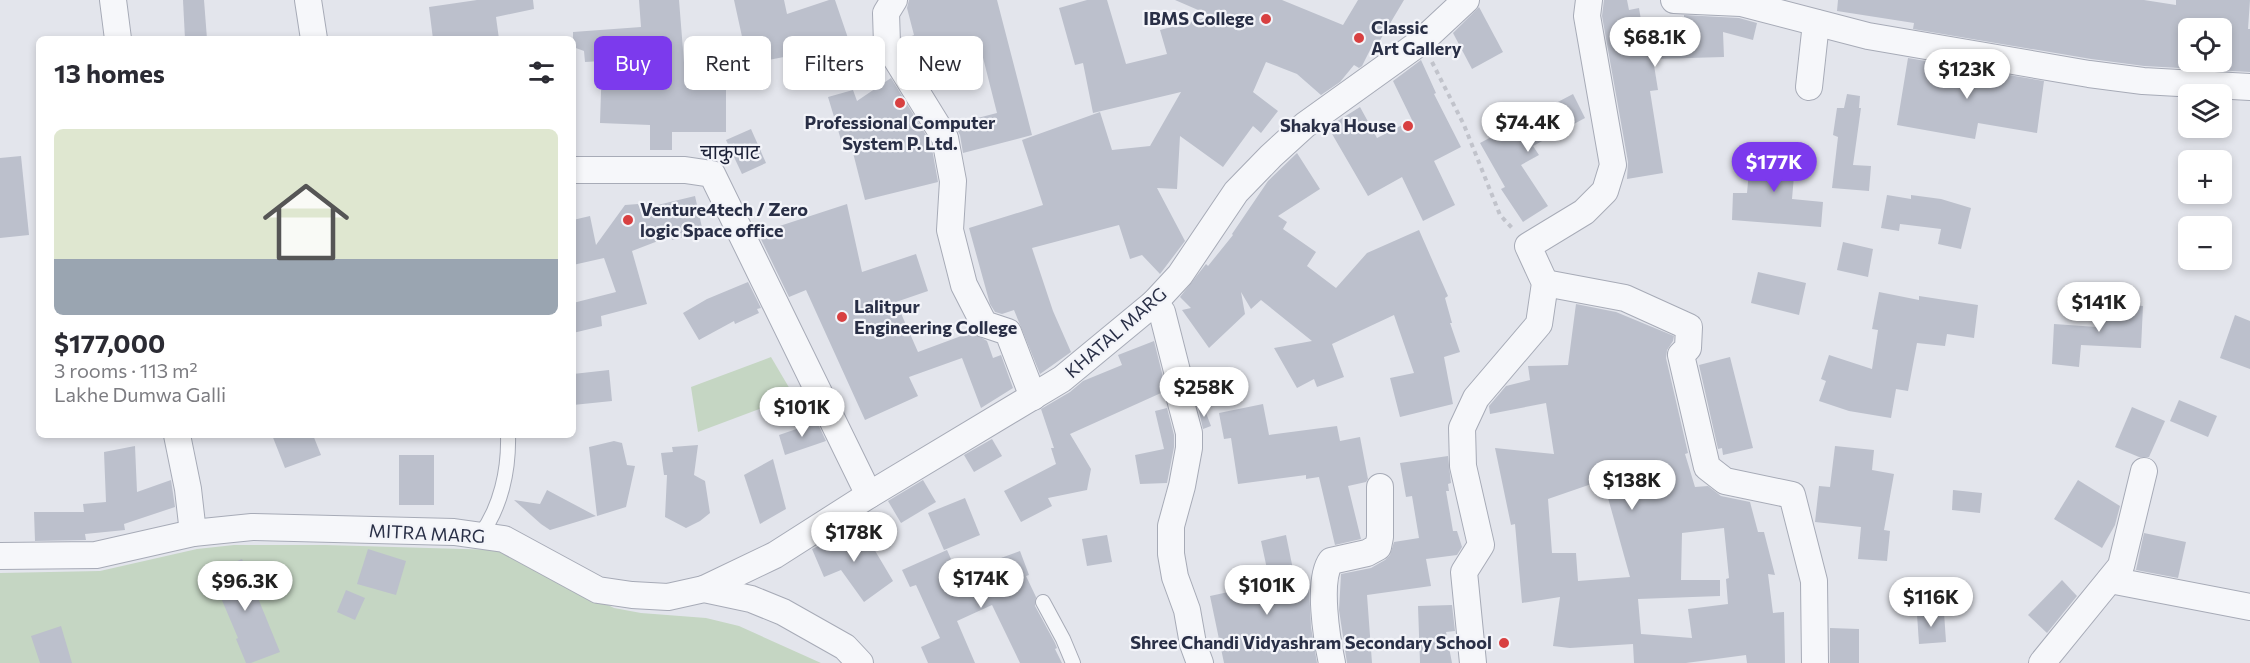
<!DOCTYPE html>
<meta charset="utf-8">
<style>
:root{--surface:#fff;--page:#f7f7f7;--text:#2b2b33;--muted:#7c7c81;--line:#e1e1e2;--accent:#7c3aed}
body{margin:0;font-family:Commissioner,"Noto Sans Devanagari",sans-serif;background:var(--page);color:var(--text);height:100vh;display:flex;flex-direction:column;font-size:22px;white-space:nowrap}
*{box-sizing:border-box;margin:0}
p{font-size:20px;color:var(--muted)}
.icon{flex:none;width:33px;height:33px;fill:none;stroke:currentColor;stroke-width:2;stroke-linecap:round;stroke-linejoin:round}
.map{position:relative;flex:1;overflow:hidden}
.panel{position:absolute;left:36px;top:36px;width:540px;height:402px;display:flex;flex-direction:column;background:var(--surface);border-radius:9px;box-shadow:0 3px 9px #0003}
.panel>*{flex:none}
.hud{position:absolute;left:594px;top:36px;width:570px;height:54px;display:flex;gap:12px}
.fabs{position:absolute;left:2178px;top:18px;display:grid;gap:12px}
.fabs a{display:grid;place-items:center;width:54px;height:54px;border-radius:9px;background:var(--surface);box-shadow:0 3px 9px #0003;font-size:30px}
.price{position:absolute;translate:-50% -51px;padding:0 14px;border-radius:21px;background:#fff;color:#222;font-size:20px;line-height:39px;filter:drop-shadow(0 2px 3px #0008)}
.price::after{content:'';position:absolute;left:50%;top:36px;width:18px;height:14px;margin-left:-9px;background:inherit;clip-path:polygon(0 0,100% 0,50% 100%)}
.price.selected{background:var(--accent);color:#fff}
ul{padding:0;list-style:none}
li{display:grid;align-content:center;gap:12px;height:318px;padding:0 18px}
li+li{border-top:2px solid var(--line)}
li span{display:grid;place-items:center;height:186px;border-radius:9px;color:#555}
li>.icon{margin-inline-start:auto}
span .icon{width:108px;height:108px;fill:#fffc;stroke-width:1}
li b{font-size:26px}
h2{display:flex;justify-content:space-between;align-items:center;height:72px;padding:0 18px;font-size:26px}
.tag{padding:0 21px;border-radius:9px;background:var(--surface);box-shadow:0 3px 9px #0003;font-size:21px;line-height:54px}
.tag.selected{background:var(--accent);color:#fff}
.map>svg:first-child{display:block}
</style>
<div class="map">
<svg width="2250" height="663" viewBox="0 0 2250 663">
<rect width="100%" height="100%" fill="#e3e5ec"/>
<g fill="#c5d6c3">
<polygon points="771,357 794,396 698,432 691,387"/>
<polygon points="234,545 325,545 498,550 614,608 641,613 706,618 739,626 821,663 0,663 0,573 100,571 197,549"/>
</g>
<g fill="#bcc0cc" fill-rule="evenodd">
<polygon points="183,0 204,0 207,39 185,39"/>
<polygon points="477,0 533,0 534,9 496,17 499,39 433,39 429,7"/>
<polygon points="639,0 679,0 685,75 726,75 726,132 672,132 672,150 650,150 650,125 600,123 602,61 585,62 584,51 573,47 573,32 641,27"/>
<polygon points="734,0 784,0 787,14 829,0 835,0 849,41 820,50 748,64"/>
<polygon points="909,0 997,0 1032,135 963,153 960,135 954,124 997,113 978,38 947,49 946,46 912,56 902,40 914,35 907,8"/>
<polygon points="1087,0 1107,0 1126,64 1167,54 1160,30 1212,16 1175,0 1282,0 1343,25 1358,0 1404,0 1376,47 1374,42 1362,66 1359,68 1354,65 1340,82 1321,95 1297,74 1266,62 1253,92 1278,111 1261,133 1253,126 1223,167 1180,136 1177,189 1157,188 1185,241 1160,274 1142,255 1130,259 1119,225 1032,248 1053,311 1071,352 1040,374 1014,310 1002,314 995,312 990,304 969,228 1043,205 1022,140 1100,112 1112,150 1150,146 1181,92 1093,113 1083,63 1075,65 1059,8"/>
<polygon points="1604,0 1627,0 1629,10 1639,8 1641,20 1684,17 1684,15 1739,18 1757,23 1753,40 1723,32 1724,57 1653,59 1658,90 1650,91 1663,173 1627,179 1628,162 1602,16"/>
<path d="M1838,0H2144L2176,5V0H2250L2248,29H2250V72L2144,66L2091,59L1913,29L1914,23L1837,11ZM2188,28H2222V62H2188Z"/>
<polygon points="1479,7 1503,52 1472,69 1453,33"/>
<polygon points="1908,58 2044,81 2037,133 1978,123 1975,139 1897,125"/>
<polygon points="1421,60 1436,93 1434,94 1461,147 1434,161 1455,205 1423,221 1402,177 1368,196 1328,127 1360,107 1377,138 1412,120 1393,81"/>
<polygon points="891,78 931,143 938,182 865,200 849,137 841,140 828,97 853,90 857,101"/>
<polygon points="1573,94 1585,118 1533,146 1539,155 1521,165 1548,206 1523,222 1501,189 1505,187 1480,143"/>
<polygon points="1847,94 1860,96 1859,108 1861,108 1853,165 1871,166 1869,191 1832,188 1838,137 1833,135 1837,108 1844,108"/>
<polygon points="751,129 766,163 742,174 726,140"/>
<polygon points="1751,149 1796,153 1792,199 1823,202 1821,227 1732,220 1733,193 1747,193"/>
<polygon points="1297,153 1320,189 1278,216 1287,222 1283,229 1316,252 1307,266 1336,288 1367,253 1419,230 1448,296 1445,298 1452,323 1450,323 1460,352 1444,357 1453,404 1400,417 1390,378 1414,373 1394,315 1332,344 1344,377 1317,387 1314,379 1297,388 1274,348 1312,341 1261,300 1251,309 1241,292 1245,314 1209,348 1182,310 1191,308 1180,297 1206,264 1208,266 1233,235 1232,234 1268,181"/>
<polygon points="21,156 29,235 0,238 0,158"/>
<polygon points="1887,195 1911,199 1911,195 1941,199 1971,208 1961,249 1938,244 1941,229 1900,224 1899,231 1881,228"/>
<polygon points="695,196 703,232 672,240 671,236 632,251 647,304 601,316 602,326 573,333 573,303 616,292 604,258 573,265 573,220 590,216 596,245 625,205 638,204 641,209"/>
<polygon points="847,204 862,272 916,254 928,291 896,302 918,352 972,332 987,341 993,358 1001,355 1013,388 981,408 962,358 909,377 918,396 865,420 806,290 789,297 758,233"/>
<polygon points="1843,242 1873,249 1868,277 1837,270"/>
<polygon points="1758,272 1806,283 1799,315 1751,303"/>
<polygon points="748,282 761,308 757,309 759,313 735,324 734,321 699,340 683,313 707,299"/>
<polygon points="1879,292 1919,300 1919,296 1978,305 1974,338 1947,334 1945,346 1917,343 1908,391 1896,389 1891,418 1849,411 1819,401 1826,381 1821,379 1829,355 1872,369 1878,330 1872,329"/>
<polygon points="2098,303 2143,306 2141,348 2081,345 2079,367 2052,364 2054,324 2097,327"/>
<path d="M1576,304L1616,312L1674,336L1673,341L1667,350L1666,358L1688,453L1685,454L1695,487L1708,486L1721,496L1750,502L1758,532H1764L1775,575L1768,574L1773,613L1784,612L1785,663H1747L1746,655L1686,663H1634L1633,644L1570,648L1553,646L1560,597L1522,603L1515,524L1511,525L1495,448L1554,454L1546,403L1490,414L1489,406L1506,386L1530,380L1528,366L1568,365ZM1603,480L1630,577L1578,581L1576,553H1552L1548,499ZM1724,528L1729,578L1726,579L1728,604L1688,609L1692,638L1641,634L1638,599L1720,596V580H1681L1682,533Z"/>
<polygon points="2235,315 2250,321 2250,369 2220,358"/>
<polygon points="1154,341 1163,377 1161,393 1070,434 1091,469 1087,490 1048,498 1052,506 1021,522 1004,491 1056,464 1051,448 1054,448 1041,409 1070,392 1083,381 1122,365 1118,355"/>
<polygon points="1730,357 1753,448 1723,455 1722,448 1718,449 1699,365"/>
<polygon points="609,370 612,401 573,405 573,374"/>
<polygon points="2179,400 2217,416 2208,437 2170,421"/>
<polygon points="1263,404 1269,435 1337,426 1340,441 1360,437 1368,479 1366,482 1348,486 1361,539 1335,545 1319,477 1306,479 1306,475 1238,484 1231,438 1224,439 1219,413"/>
<polygon points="1203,405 1211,426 1203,429 1198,407"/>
<polygon points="2132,407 2165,421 2149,457 2139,457 2115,447"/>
<polygon points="1167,408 1174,435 1174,447 1167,483 1140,484 1135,455 1164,449 1155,411"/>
<polygon points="817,422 826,441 785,455 779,435"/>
<polygon points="272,435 313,435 321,455 285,468"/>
<polygon points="992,439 1002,456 974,472 964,455"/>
<polygon points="614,441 622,443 627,465 635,466 626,507 597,516 589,447"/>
<polygon points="698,445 694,475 705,481 710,513 700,521 686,528 665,517 667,475 664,475 661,453 673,452 672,447"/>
<polygon points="135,446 137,492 171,480 175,507 124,524 125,530 85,534 86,540 35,541 34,512 84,512 83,504 106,502 104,452"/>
<polygon points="1835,446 1874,450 1872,470 1894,474 1884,530 1890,531 1887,561 1858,559 1861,527 1815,522 1819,486 1830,487"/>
<rect x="399" y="455" width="35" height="50"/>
<polygon points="1448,456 1451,483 1448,484 1449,491 1446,491 1453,531 1457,531 1462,547 1457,555 1426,559 1431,586 1367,595 1372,663 1347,663 1339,610 1341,574 1371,568 1385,560 1390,555 1394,542 1419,538 1412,496 1406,497 1400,463"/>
<polygon points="773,459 786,509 760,524 744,475"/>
<polygon points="923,480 936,502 901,523 888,501"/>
<polygon points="2078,480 2120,506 2115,525 2102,548 2054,519"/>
<polygon points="547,490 596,516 550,530 541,524 514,500 540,504"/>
<polygon points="1953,490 1982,493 1980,513 1952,510"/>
<polygon points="965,498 980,535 944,550 928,513"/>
<polygon points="861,527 893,581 864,602 841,570 824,577 812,549"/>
<polygon points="2144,533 2186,542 2178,578 2136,570"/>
<polygon points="1107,535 1112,562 1087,566 1082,539"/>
<polygon points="1286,535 1297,589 1309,587 1311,627 1317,663 1224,663 1210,596 1270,583 1261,541"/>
<polygon points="368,549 406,561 396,595 357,584"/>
<polygon points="947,550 962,584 1004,565 1001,558 1020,551 1029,575 1026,576 1036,597 1035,606 1055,643 1057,648 1055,649 1062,663 1020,663 992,605 957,621 975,663 928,663 921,647 940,638 916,585 910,587 902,570"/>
<polygon points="242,559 280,652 251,663 246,663 236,639 238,638 210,572"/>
<polygon points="2062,580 2077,596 2047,633 2028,615"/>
<polygon points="346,590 365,598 355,620 337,612"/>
<polygon points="1452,605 1455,631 1446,632 1452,663 1420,663 1418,606"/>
<polygon points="1944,612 1946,642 1919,644 1917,614"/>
<polygon points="61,626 72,663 40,663 31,636"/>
<polygon points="1830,628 1859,629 1859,663 1830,663"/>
</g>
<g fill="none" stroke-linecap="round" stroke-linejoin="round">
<g stroke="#a7abb7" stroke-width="16">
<g id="lane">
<path d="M480,535C501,508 509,469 508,435"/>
<polyline points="1043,602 1063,639 1073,663"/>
</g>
</g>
<g stroke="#a7abb7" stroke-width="28">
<g id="street">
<polyline points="113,0 118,39"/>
<polyline points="308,0 314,39"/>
<polyline points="894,0 886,13 887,44 945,138 953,181 950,230 964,285 984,324 1008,332 1033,397"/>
<polyline points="1674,0 1741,3 1868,36 2089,74 2143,81 2250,87"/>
<polyline points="1809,87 1816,23"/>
<polyline points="573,170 685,170 712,174 869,495"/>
<polyline points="1545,283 1625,298 1689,327 1688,348 1681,355 1707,467 1725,481 1792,495 1814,581 1815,663"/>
<polyline points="1154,303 1162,312 1178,375 1180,399 1189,433 1189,448 1182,486 1171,526 1171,554 1175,577 1187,610 1193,644 1200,663"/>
<polyline points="177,435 188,489 193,533"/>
<polyline points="0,556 96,555 193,533 252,527 454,532 504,539 598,590 632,595 668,597 704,589 751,599 783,612 845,647 860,663"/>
<polyline points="2110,580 2250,607"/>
<polyline points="704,589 775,555 869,495 1062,379 1154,303 1180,275 1236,192 1271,156 1305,125 1422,41 1466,0"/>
<path d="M1332,663C1327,640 1317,580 1331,561L1367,553L1378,547L1380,537V487"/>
<polyline points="1473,663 1464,572 1481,545 1463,466 1462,428 1476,398 1539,324 1545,283 1528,246 1584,212 1605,191 1613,165 1587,16 1589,0"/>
<polyline points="2042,663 2121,566 2144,471"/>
</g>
</g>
<polyline stroke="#c1c3cb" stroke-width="4" stroke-dasharray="4.5 4.5" stroke-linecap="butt" points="1432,62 1464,125 1500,215 1514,230"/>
<use href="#lane" stroke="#f6f7fa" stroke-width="14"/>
<use href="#street" stroke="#f6f7fa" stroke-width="26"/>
</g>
<g fill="#d84041" stroke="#f3f4f9" stroke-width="2">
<circle cx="1266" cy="19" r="6"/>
<circle cx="1359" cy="38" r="6"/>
<circle cx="900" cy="103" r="6"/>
<circle cx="1408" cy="126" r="6"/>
<circle cx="628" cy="220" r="6"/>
<circle cx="842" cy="317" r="6"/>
<circle cx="1504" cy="643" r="6"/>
</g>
<g text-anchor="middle" stroke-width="4.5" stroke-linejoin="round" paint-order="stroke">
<g font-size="18" font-weight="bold" fill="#292f46" stroke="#f3f4f9" text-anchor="end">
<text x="1254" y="25">IBMS College</text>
<text x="1371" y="34" text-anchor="start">Classic<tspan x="1371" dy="21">Art Gallery</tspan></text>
<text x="900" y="129" text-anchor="middle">Professional Computer<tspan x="900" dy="21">System P. Ltd.</tspan></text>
<text x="1396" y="132">Shakya House</text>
<text x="640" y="216" text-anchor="start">Venture4tech / Zero<tspan x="640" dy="21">logic Space office</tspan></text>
<text x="854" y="313" text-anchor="start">Lalitpur<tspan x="854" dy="21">Engineering College</tspan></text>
<text x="1492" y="649">Shree Chandi Vidyashram Secondary School</text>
</g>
<g font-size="18" fill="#292f46" stroke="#f3f4f9">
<text transform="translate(1116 333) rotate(-41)" y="6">KHATAL MARG</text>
<text transform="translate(427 534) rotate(3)" y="6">MITRA MARG</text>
</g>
<g font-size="20" fill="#1b2036" stroke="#f3f4f9">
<text x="730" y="159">चाकुपाट</text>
</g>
</g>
</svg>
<div class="fabs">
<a><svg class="icon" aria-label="locate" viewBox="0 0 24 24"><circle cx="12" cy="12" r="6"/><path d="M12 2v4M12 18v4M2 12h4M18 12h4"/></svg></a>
<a><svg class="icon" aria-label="layers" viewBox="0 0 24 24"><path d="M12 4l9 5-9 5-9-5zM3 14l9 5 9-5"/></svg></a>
<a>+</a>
<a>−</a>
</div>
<b class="price" style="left:1655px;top:68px">$68.1K</b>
<b class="price" style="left:1967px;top:100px">$123K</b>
<b class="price" style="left:1528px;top:153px">$74.4K</b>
<b class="price selected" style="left:1774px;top:193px">$177K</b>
<b class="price" style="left:2099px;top:333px">$141K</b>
<b class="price" style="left:1204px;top:418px">$258K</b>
<b class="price" style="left:802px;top:438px">$101K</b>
<b class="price" style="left:1632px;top:511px">$138K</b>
<b class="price" style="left:854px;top:563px">$178K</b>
<b class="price" style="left:981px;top:609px">$174K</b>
<b class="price" style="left:245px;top:612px">$96.3K</b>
<b class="price" style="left:1267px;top:616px">$101K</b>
<b class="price" style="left:1931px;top:628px">$116K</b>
<div class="hud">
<a class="tag selected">Buy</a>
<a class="tag">Rent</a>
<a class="tag">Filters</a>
<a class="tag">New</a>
</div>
<section class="panel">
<h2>13 homes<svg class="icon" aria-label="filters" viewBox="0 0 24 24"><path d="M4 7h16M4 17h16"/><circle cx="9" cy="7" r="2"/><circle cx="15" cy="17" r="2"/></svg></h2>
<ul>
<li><span style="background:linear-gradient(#dfe7d0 70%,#9aa5b1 0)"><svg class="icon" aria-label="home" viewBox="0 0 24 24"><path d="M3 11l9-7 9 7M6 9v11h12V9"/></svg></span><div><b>$177,000</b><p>3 rooms · 113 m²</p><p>Lakhe Dumwa Galli</p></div></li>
</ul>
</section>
</div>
